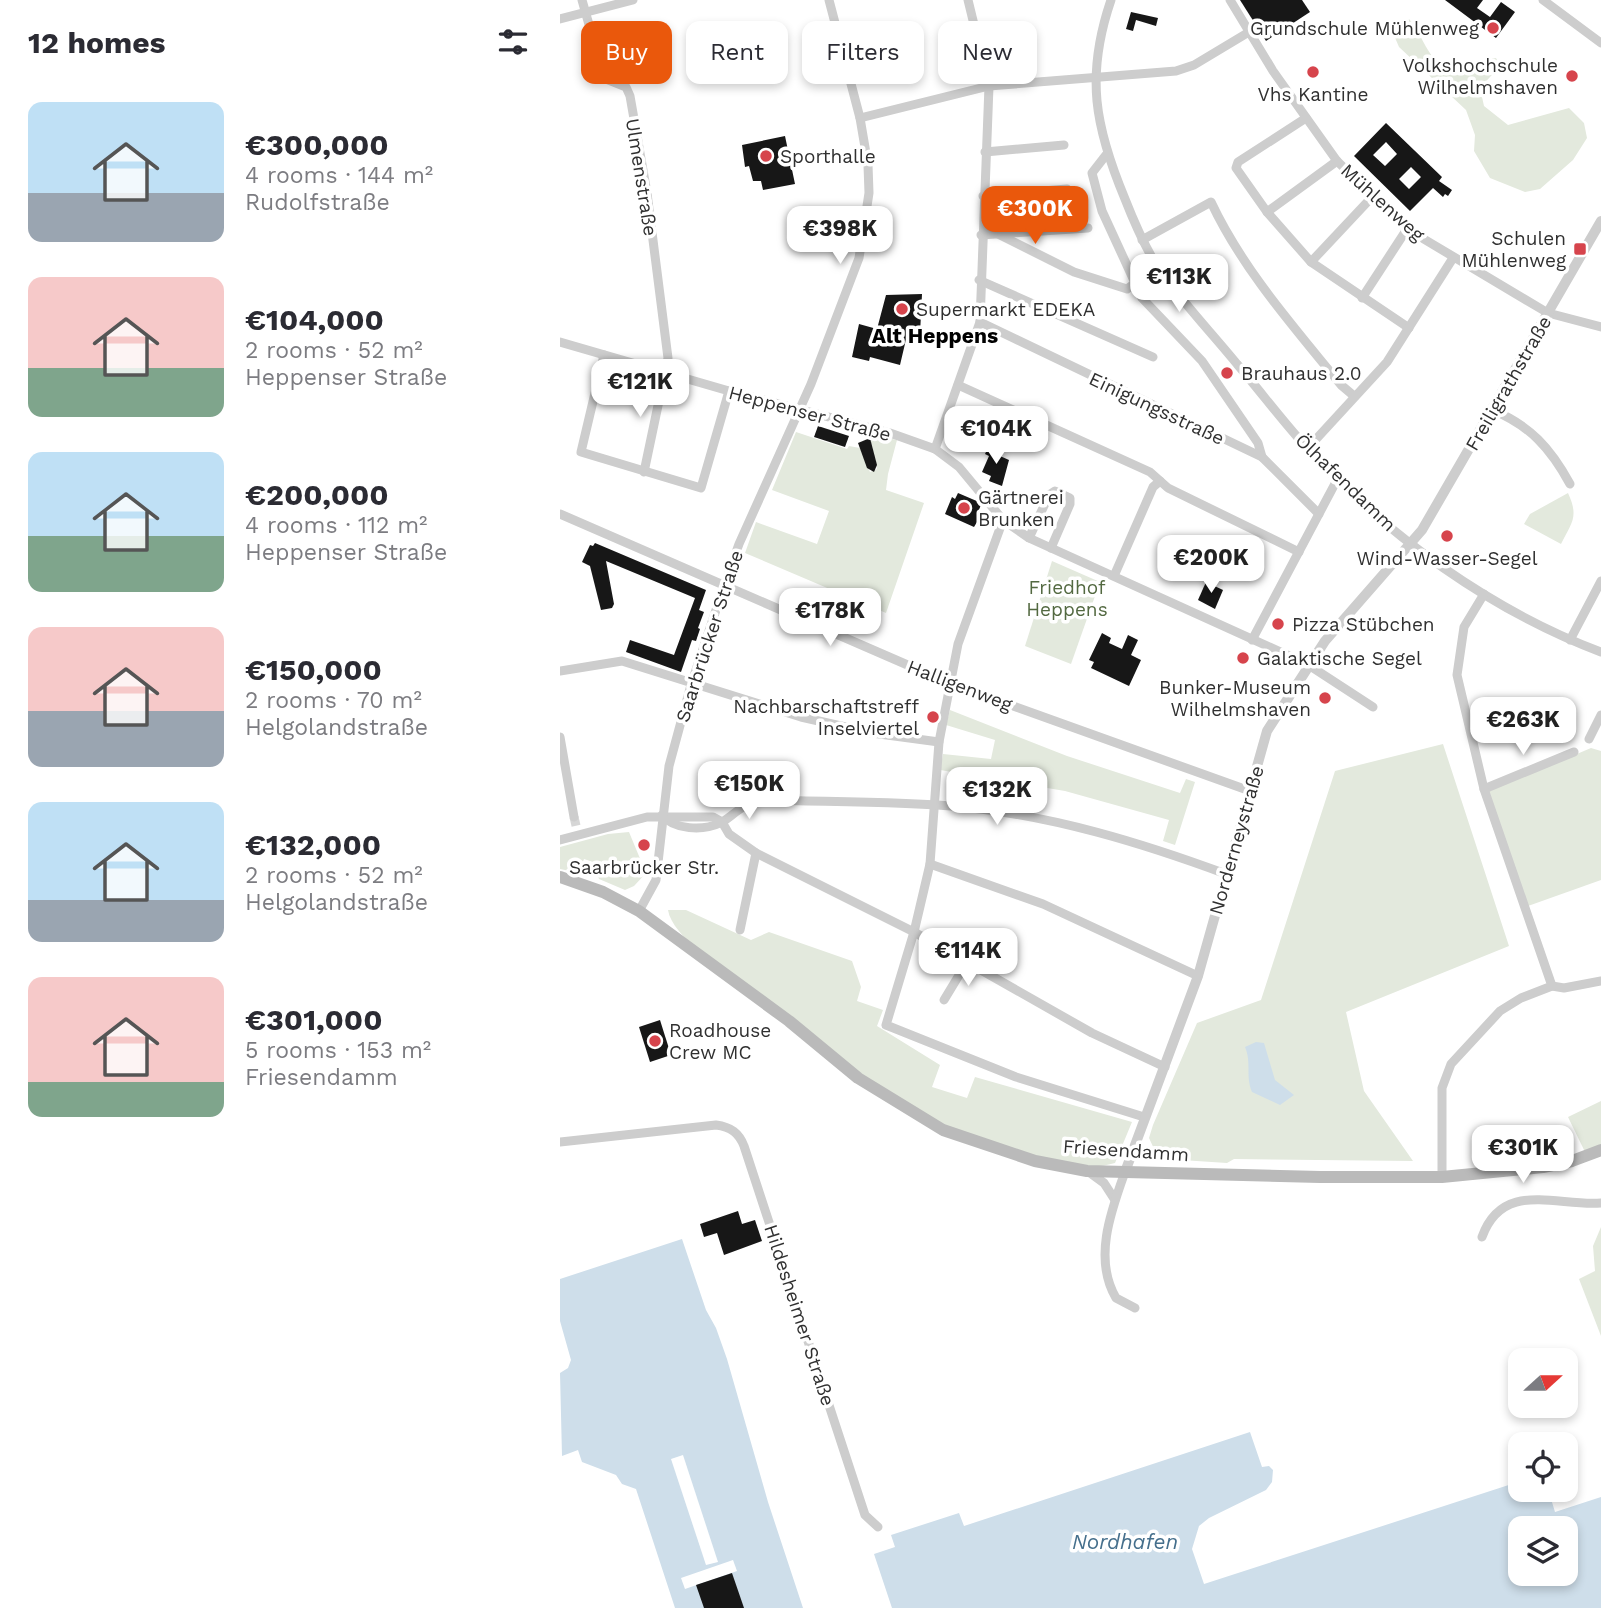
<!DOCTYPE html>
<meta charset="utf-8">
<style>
:root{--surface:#fff;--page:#f2f2f3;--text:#2b2b33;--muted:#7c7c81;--accent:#ea580c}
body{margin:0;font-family:"Work Sans",sans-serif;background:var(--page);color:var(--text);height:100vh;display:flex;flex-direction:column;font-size:26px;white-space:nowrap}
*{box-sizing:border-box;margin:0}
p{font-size:23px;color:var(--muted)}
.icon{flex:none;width:38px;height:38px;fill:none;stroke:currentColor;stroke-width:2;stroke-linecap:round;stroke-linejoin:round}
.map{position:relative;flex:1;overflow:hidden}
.details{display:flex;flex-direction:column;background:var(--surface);width:560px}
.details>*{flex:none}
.banner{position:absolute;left:21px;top:21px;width:665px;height:63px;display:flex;gap:14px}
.needle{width:46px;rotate:69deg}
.fabs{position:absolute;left:948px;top:1348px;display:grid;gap:14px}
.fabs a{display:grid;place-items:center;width:70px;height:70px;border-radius:14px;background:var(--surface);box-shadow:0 4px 10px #0003;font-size:35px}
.price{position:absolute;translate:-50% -60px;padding:0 16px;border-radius:14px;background:#fff;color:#222;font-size:23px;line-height:46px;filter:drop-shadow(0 2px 4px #0008)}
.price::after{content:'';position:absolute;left:50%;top:42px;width:21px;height:16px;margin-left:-10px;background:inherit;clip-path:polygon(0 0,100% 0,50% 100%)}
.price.selected{background:var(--accent);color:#fff}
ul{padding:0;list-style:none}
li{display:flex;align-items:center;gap:21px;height:175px;padding:0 28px}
li span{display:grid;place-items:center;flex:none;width:196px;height:140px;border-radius:14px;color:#555}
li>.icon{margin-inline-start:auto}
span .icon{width:84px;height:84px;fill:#fffc;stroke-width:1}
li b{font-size:30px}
h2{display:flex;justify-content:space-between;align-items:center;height:84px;padding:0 28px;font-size:30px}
.tag{padding:0 24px;border-radius:14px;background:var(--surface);box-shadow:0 4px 10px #0003;font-size:24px;line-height:63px}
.tag.selected{background:var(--accent);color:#fff}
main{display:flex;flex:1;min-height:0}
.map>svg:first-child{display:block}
</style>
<main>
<section class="details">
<h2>12 homes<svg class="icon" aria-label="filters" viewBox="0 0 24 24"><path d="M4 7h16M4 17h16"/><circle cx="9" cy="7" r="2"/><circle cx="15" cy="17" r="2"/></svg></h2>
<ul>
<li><span style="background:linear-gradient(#bfe0f5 65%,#9aa5b1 0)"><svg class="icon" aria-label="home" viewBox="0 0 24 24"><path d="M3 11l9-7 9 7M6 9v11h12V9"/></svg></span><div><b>€300,000</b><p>4 rooms · 144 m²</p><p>Rudolfstraße</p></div></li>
<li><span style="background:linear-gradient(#f6c9c9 65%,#7fa58c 0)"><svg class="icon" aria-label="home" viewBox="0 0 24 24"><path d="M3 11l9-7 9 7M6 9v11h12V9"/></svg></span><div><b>€104,000</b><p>2 rooms · 52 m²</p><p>Heppenser Straße</p></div></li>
<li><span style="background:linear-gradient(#bfe0f5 60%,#7fa58c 0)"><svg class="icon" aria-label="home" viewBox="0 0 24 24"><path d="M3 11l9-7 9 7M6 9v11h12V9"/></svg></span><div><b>€200,000</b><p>4 rooms · 112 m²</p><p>Heppenser Straße</p></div></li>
<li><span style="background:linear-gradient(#f6c9c9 60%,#9aa5b1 0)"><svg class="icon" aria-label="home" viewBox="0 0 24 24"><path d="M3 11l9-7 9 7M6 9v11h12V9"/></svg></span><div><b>€150,000</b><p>2 rooms · 70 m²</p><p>Helgolandstraße</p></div></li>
<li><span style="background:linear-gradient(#bfe0f5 70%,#9aa5b1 0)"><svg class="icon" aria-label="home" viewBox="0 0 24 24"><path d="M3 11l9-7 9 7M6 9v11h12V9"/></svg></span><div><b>€132,000</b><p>2 rooms · 52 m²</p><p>Helgolandstraße</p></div></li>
<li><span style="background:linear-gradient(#f6c9c9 75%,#7fa58c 0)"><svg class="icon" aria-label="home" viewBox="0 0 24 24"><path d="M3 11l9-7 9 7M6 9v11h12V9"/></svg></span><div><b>€301,000</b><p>5 rooms · 153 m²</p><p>Friesendamm</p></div></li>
</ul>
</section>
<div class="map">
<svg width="1041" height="1608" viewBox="0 0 1041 1608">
<rect width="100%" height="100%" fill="#fff"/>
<g fill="#e3e9dd">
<path d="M849,19C865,36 870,75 904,69C915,67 924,59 936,58L940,66L920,88L924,106L948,125L1009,108L1024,123L1027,138L1013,160L980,189L965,192L930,178L914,151L915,135L906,110L839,47L833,33L839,25Z"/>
<polygon points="236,432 287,449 289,446 300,448 310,472 317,469 310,438 318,436 337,440 328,474 326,490 364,503 326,613 185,553 196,522 257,544 269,511 212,490"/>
<path d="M1008,493C1019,517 1012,522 1001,544L964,524L970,514Z"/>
<polygon points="492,561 540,582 511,664 465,646"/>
<polygon points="390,710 507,756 620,793 626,779 635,782 615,845 603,841 609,820 505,791 380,770 383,754 431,759 435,740 386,725"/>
<polygon points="883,744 949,946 786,1012 804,1091 853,1161 674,1159 667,1163 606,1159 596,1153 589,1138 593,1125 637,1023 701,1000 775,771"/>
<polygon points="1031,748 1041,751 1041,880 968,906 927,792"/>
<polygon points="69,832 86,873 74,886 65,890 39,879 33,862 24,859 20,873 0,869 0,847 48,834"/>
<path d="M108,910H126L191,940L209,932L292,961L301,987L297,1001L323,1010L317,1026L380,1065L372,1087L407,1098L415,1077L572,1122L555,1163C535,1169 518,1166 498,1163C375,1147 279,1061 186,987C165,970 112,937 108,910Z"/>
<polygon points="1041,1101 1041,1147 1026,1154 1008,1117"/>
<polygon points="1041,1227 1041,1336 1019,1279 1035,1271 1033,1246"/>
</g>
<g fill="#cedeea" fill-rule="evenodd">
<path d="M696,1042L704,1043L715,1080L734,1095L720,1105L692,1092C685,1075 692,1064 685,1047Z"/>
<polygon points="122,1239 146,1310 156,1328 167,1359 208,1502 243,1608 115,1608 76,1489 62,1484 56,1475 22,1462 18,1450 2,1456 0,1373 8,1368 11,1360 0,1321 0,1279"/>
<path d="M690,1432L702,1467L709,1466L713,1470L712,1482L706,1490L649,1518L639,1526L632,1549L644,1584L961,1481V1489H988L995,1512L1041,1497V1608H332L314,1554L335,1547L331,1535L399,1513L404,1526ZM961,1528H1006V1573H961Z"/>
</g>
<g fill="#fff">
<polygon points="123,1455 158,1562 146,1565 111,1459"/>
<polygon points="173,1560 177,1571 125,1589 121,1578"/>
</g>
<g fill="#171717" fill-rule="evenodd">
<polygon points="680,0 742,0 750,12 706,41"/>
<polygon points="885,0 923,0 917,8 930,17 941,2 955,12 936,38"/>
<polygon points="571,12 598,18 596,26 576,20 573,31 566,29"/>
<path d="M826,123L882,177L879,181L892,190L888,196L885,194L883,197L873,188L850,211L794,156ZM826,142L837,154L825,166L813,155ZM851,167L861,177L849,189L839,179Z"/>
<polygon points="225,136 235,184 203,190 201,181 193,181 189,166 185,167 182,145"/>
<polygon points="362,294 360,334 348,331 340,365 310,357 309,361 292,357 299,324 317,329 326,295"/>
<polygon points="258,426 289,436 285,447 254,437"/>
<polygon points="310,438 317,465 314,472 307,468 298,443"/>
<polygon points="429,446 442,452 440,456 449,460 442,486 429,481 431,476 422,472 429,456 425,454"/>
<polygon points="398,493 419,502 421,505 418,512 429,516 425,525 417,522 414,527 385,514 392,497 395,499"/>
<polygon points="35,543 146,590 139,610 144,612 138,628 140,629 136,641 132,640 121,672 66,652 70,640 114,655 135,598 46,561 54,604 52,608 41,610 30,566 22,562 30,545 33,546"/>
<polygon points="646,582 663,590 655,609 638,600"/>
<polygon points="542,633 551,638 549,643 562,649 568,635 578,640 571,655 581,660 569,686 531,668 534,662 529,660"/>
<polygon points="100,1020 111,1055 90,1062 79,1027"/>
<polygon points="178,1211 182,1224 195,1220 202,1241 164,1255 157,1233 144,1237 140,1224"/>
<polygon points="172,1573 184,1608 144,1608 136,1585"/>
</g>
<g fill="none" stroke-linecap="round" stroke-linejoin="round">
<polyline stroke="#d6d6d6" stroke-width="9" stroke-dasharray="9 4.5" stroke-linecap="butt" points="14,817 17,830"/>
<g stroke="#cdcdcd" stroke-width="9">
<polyline points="22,0 43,74 46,79 66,87 70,96 87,193 108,358 84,472"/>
<path d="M551,0C525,76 535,127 565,199C574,222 584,245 597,266C620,300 651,332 677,364C701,392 723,422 748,449C827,536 932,611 1041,652"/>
<polyline points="670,0 713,71 777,161 847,229 988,313 1041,327"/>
<polyline points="983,0 1041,43"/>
<polyline points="0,19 73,0"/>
<polyline points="300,118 429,86 616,71 634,65 689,32"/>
<polyline points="746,118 678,162 676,168 707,212 751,262 849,328"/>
<polyline points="425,152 504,145"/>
<polyline points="546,155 532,173 542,211 582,298 642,361 698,443 702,457"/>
<polyline points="423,196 507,189"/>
<polyline points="707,212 777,161"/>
<polyline points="438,234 514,272 567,289 598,267"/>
<polyline points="421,235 528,228"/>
<path d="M582,240L651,202C683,270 734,327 781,385L794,396"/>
<polyline points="751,262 812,197"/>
<polyline points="419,280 593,357"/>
<polyline points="802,298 847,229"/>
<polyline points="420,322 702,457 759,514"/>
<polyline points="0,342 169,391 330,433 375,449 399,467 443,520 469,538 747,664 813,707"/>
<polyline points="44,355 21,452 141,488 169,391"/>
<polyline points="398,385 590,472 608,488 739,552"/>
<path d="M932,410C970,425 991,449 1010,484"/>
<polyline points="375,449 420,322 429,86 408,0"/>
<polyline points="747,449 827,362 893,258"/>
<polyline points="0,514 389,683 690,791"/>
<polyline points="443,520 398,644 379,742 370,864 354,932 326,1025 456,1077 584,1117"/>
<polyline points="469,538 489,495 495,491 510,498 510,504 491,548"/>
<polyline points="554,576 593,487 600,481"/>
<polyline points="692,640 778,478"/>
<polyline points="1010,640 1041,581"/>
<polyline points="0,671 62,661 241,717 312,733 379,742"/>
<polyline points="0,737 14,817"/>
<polyline points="1029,739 1041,715"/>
<polyline points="924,789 1014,752"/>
<path d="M102,815C114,830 143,831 160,823C169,819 175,811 184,807C191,804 199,802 206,800C272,802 338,801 403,807C494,816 582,843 666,874"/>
<polyline points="0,840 87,817 153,817 162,822 169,834 196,853 354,932 532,1033 605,1067"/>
<polyline points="370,864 483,904 638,976"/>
<polyline points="79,911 96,880 109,766 131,685 164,586 179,544 251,384 299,258 309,193 308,165 300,118 269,0"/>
<polyline points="180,930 196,853"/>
<polyline points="992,986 1004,988 1041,981"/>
<polyline points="384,1000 407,962"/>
<path d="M0,1142L156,1125C171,1127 179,1133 184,1146L305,1515L318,1527"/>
<polyline points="529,1172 544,1183 555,1200"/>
<path d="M565,1172C551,1211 533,1259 556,1298L575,1308"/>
<polyline points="882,1177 882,1088 891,1064 940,1011 961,998 992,986 924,789 897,675 904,627 924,594"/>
<path d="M922,1237C943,1179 998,1207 1041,1203"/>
</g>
<polyline stroke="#cdcdcd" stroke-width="10" points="565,1172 638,976 707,731 765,641 862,530 1041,221"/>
<polyline stroke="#bababa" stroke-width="12" points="0,877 43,892 79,911 229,1021 298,1078 383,1130 475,1161 527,1171 760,1177 882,1177 983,1167 1012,1161 1041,1150"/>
</g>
<g fill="#d6444c" stroke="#fff" stroke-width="2.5">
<circle cx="933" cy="28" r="7"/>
<circle cx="753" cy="72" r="7"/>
<circle cx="1012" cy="76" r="7"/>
<circle cx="206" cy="156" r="7"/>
<rect x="1013" y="242" width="14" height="14" rx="3.5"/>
<circle cx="342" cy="309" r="7"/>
<circle cx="667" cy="373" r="7"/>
<circle cx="404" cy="508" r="7"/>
<circle cx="887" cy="536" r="7"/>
<circle cx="718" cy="624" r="7"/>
<circle cx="683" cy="658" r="7"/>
<circle cx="765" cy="698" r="7"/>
<circle cx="373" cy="717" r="7"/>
<circle cx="84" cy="845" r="7"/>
<circle cx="95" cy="1041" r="7"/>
</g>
<g text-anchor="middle" stroke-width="7" stroke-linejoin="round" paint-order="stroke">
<g font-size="19" fill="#303030" stroke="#fff" text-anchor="start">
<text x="919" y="35" text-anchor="end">Grundschule Mühlenweg</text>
<text x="998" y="72" text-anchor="end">Volkshochschule<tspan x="998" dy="22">Wilhelmshaven</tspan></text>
<text x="753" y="101" text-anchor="middle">Vhs Kantine</text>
<text x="220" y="163">Sporthalle</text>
<text x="1006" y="245" text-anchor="end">Schulen<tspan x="1006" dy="22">Mühlenweg</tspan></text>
<text x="356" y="316">Supermarkt EDEKA</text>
<text x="681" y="380">Brauhaus 2.0</text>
<text x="418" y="504">Gärtnerei<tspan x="418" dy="22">Brunken</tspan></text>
<text x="887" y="565" text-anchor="middle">Wind-Wasser-Segel</text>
<text x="732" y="631">Pizza Stübchen</text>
<text x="697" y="665">Galaktische Segel</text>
<text x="751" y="694" text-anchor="end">Bunker-Museum<tspan x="751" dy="22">Wilhelmshaven</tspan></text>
<text x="359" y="713" text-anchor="end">Nachbarschaftstreff<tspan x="359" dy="22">Inselviertel</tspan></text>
<text x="84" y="874" text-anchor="middle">Saarbrücker Str.</text>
<text x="109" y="1037">Roadhouse<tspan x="109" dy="22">Crew MC</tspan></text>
</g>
<g font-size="19" fill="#303030" stroke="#fff">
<text transform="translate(82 177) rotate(81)" y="7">Ulmenstraße</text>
<text transform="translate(823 202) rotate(42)" y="7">Mühlenweg</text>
<text transform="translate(948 383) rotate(-60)" y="7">Freiligrathstraße</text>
<text transform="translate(597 408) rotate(25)" y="7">Einigungsstraße</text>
<text transform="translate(250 413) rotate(15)" y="7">Heppenser Straße</text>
<text transform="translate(786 482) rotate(44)" y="7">Ölhafendamm</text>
<text transform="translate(149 636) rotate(-72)" y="7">Saarbrücker Straße</text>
<text transform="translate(400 685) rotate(21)" y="7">Halligenweg</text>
<text transform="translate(676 840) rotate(-74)" y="7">Norderneystraße</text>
<text transform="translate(566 1150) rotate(4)" y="7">Friesendamm</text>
<text transform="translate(240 1315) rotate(72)" y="7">Hildesheimer Straße</text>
</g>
<g font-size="19" fill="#536941" stroke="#fff">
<text x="507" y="594">Friedhof<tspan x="507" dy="22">Heppens</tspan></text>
</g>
<g font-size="21" font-weight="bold" fill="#000" stroke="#fff">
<text x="375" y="343">Alt Heppens</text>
</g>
<g font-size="21" font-style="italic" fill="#456f8c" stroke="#fff">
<text x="565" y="1549">Nordhafen</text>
</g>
</g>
</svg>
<div class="fabs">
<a><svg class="needle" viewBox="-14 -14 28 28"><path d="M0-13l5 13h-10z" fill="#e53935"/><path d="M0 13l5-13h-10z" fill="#7c7c81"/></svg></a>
<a><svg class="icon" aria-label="locate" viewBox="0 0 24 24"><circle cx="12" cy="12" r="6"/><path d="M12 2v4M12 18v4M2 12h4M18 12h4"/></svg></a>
<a><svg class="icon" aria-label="layers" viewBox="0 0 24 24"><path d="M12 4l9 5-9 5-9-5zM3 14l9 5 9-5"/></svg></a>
</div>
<b class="price selected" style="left:475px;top:246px">€300K</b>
<b class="price" style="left:280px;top:266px">€398K</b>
<b class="price" style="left:619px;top:314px">€113K</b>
<b class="price" style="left:80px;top:419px">€121K</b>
<b class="price" style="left:436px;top:466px">€104K</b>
<b class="price" style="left:651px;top:595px">€200K</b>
<b class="price" style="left:270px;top:648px">€178K</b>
<b class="price" style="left:963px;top:757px">€263K</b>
<b class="price" style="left:189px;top:821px">€150K</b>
<b class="price" style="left:437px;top:827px">€132K</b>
<b class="price" style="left:408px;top:988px">€114K</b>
<b class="price" style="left:963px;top:1185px">€301K</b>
<div class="banner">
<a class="tag selected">Buy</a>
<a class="tag">Rent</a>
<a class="tag">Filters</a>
<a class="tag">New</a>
</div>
</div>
</main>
